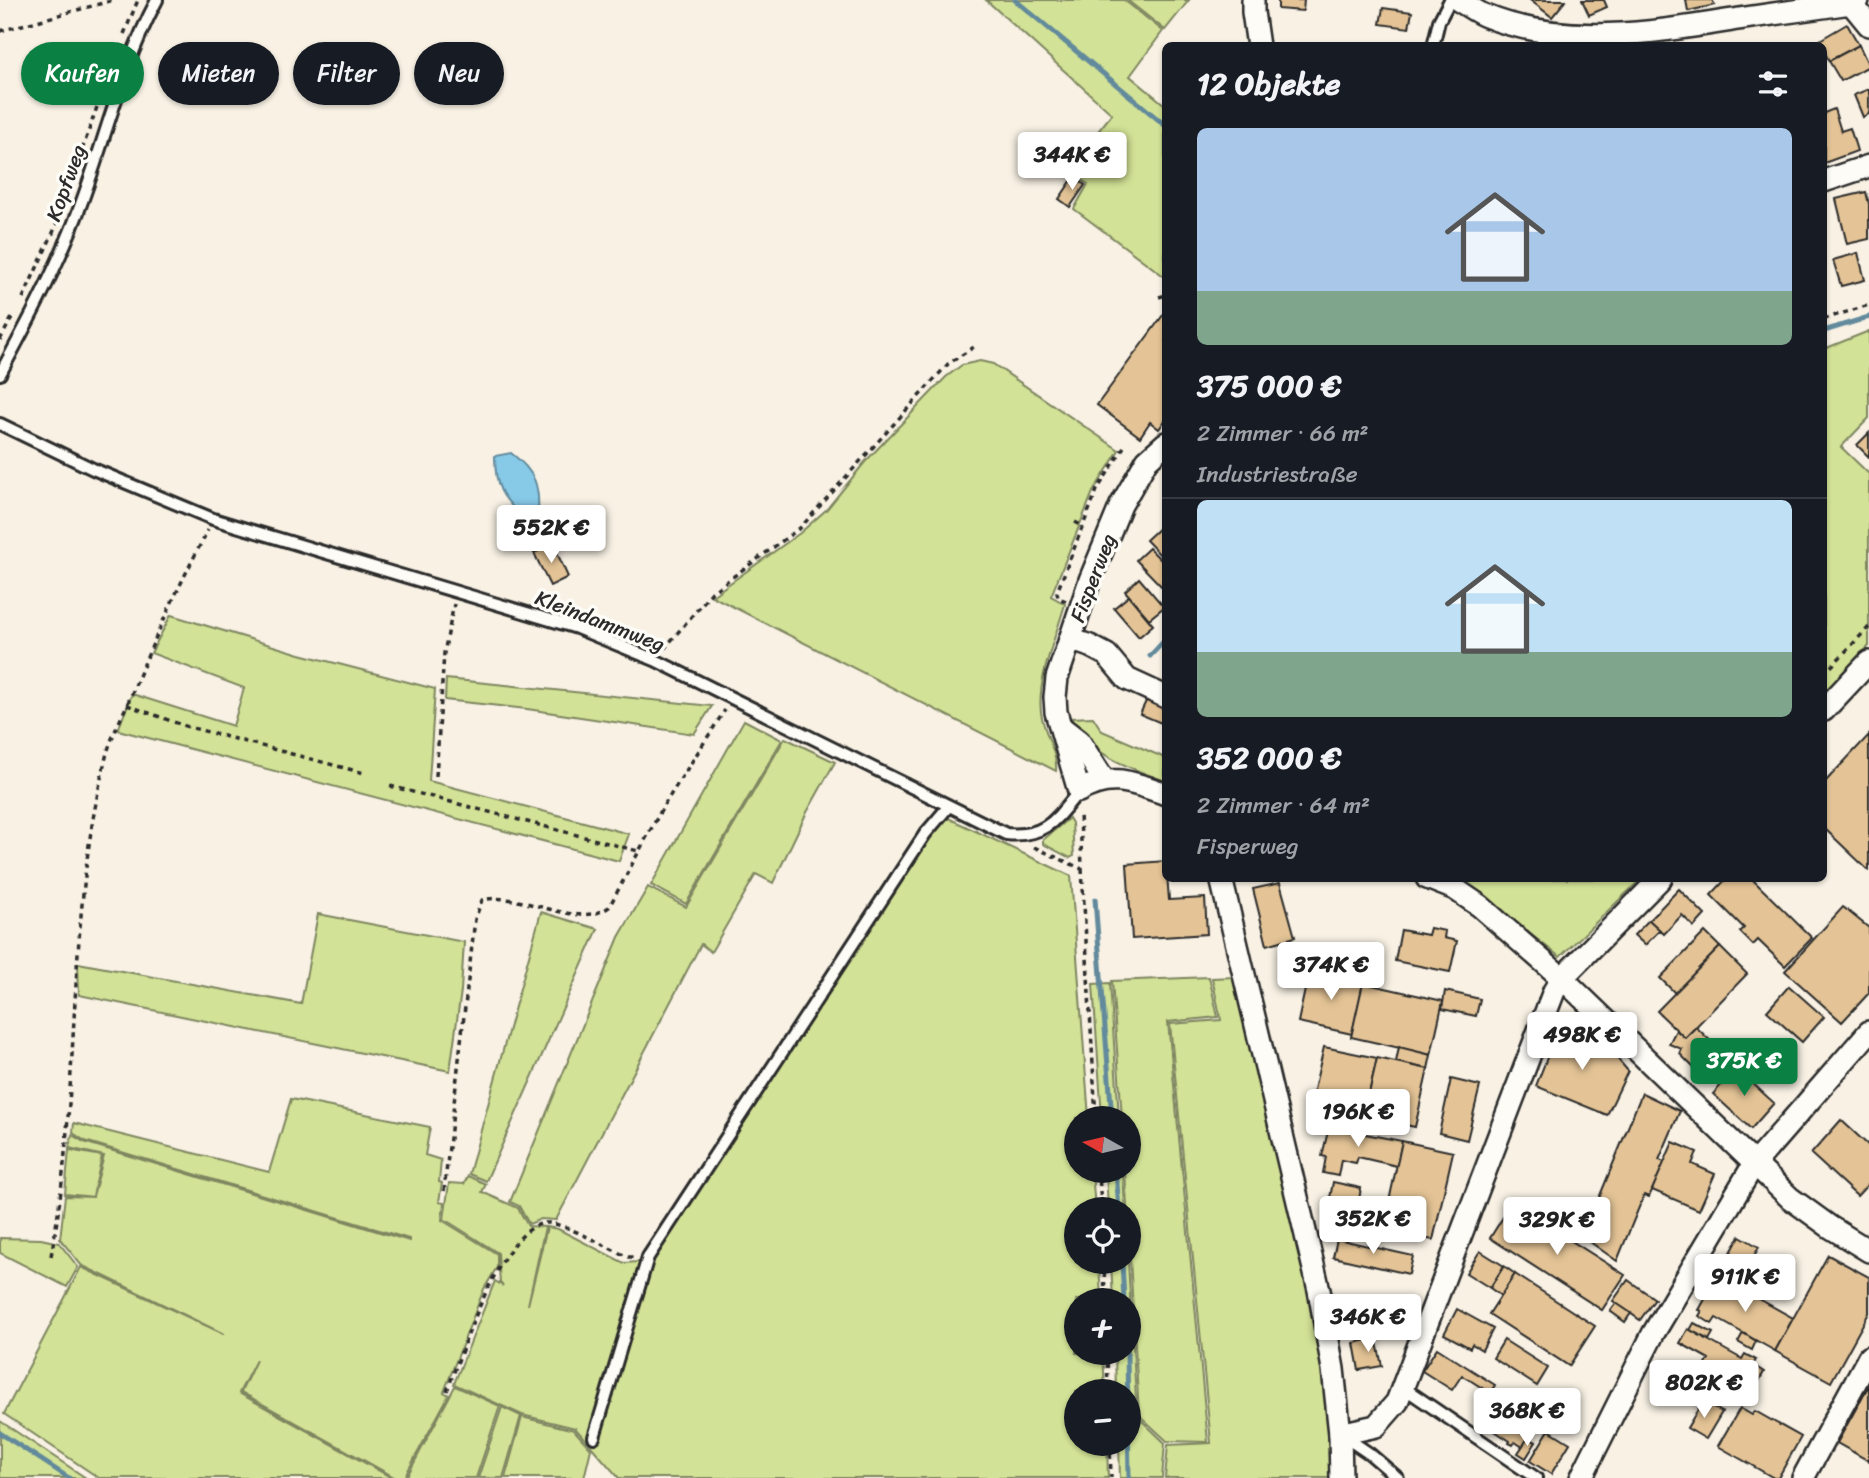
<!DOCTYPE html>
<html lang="de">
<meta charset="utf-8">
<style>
:root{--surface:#171b24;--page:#20242c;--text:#f1f3f6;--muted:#9ea1a6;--line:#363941;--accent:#0b8043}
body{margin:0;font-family:Sriracha,sans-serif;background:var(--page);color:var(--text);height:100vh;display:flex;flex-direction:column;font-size:26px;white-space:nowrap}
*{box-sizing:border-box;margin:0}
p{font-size:23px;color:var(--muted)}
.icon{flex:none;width:38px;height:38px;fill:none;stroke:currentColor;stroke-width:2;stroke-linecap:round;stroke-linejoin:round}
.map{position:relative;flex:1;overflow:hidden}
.sheet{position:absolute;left:1162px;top:42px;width:665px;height:840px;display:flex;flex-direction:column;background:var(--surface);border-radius:10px;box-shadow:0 2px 5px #0004}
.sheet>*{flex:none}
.hud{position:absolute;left:21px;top:42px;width:665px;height:63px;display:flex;gap:14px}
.needle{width:46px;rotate:278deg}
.buttons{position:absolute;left:1064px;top:1106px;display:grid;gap:14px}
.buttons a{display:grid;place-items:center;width:77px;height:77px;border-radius:50%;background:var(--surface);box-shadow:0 2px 5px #0004;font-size:35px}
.price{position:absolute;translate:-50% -60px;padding:0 16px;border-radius:7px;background:#fff;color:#222;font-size:23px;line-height:46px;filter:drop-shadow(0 2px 4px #0008)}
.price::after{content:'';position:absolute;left:50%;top:42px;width:21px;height:16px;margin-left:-10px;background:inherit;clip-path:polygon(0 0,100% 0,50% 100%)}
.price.on{background:var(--accent);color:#fff}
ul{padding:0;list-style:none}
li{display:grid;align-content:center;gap:14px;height:371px;padding:0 35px}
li+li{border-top:2px solid var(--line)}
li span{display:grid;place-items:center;height:217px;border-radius:10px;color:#555}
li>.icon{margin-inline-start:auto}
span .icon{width:126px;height:126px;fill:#fffc;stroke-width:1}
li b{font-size:30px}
h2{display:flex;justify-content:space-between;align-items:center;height:84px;padding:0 35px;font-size:30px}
.chip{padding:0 24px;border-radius:32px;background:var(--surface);box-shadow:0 2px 5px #0004;font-size:24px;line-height:63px}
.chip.on{background:var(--accent);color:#fff}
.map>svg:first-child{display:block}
</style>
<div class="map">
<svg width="1869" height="1478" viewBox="0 0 1869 1478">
<rect width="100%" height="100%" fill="#f8f1e4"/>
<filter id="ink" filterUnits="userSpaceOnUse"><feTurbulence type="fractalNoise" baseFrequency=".0143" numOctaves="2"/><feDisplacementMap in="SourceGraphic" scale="14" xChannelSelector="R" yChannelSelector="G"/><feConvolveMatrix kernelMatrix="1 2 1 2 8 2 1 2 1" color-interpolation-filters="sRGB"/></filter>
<g filter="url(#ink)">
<g fill="#d2e296" stroke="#7e8660" stroke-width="2">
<polygon points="986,0 1124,0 1163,31 1130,76 1165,105 1165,277 1074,209 1088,184 1066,171 1112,114"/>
<polygon points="1127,0 1189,0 1165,30"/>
<polygon points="1869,331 1869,418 1841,447 1869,474 1869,646 1824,695 1824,349"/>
<path d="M980,361L993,364L1119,450L1093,492L1051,596L1065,604C1056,637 1037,679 1041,712C1043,733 1058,751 1056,771L712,596L800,533L827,509L865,462L946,377L962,365Z"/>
<polygon points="171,615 300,654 435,689 429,781 629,834 619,861 118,730 132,694 233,726 244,688 151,653"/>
<polygon points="446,679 712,706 694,734 527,709 445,700"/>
<path d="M1093,717L1102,731L1165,758V781C1128,767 1090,756 1071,718Z"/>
<polygon points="744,720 782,740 686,904 651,885"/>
<polygon points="785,738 835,762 806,814 773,883 756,874 711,952 701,944 556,1220 541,1219 529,1224 519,1206 510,1202 619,937 648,887 686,907"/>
<polygon points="948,818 1071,876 1089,1118 1076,1118 1076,1171 1092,1171 1095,1209 1076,1209 1076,1262 1099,1262 1101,1300 1076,1300 1076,1353 1103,1353 1105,1391 1076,1391 1076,1444 1107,1444 1108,1478 619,1478 575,1428 522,1415 454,1384 495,1281 503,1286 500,1283 498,1253 444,1219 449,1183 464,1184 468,1176 486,1184 482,1192 518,1208 528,1226 545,1227 528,1305 547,1227 558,1229 624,1263 653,1261 936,827"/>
<polygon points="1069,818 1072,823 1074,856 1070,858 1043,844 1043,840"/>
<polygon points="1459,879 1641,879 1560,957"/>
<polygon points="541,912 598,929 486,1181 469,1174"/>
<polygon points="318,914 464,942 461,991 450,1071 79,995 78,963 301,1004"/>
<polygon points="1209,977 1218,1017 1168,1022 1208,1442 1167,1441 1139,1415 1125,1171 1129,1171 1129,1118 1122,1118 1112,981"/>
<polygon points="1236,977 1312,1293 1328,1396 1333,1478 1165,1478 1168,1445 1211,1443 1170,1024 1221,1020 1212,978"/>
<polygon points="1110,983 1119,1118 1102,1118 1093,984"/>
<polygon points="291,1099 430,1127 425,1155 441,1160 439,1182 442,1183 439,1202 444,1203 442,1220 497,1254 497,1267 484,1289 444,1392 449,1395 404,1478 396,1478 241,1392 256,1360 239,1393 392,1478 99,1478 4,1414 81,1267 224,1334 81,1265 60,1239 65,1196 94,1197 65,1194 69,1150 102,1156 93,1196 104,1156 69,1148 72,1135 84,1142 409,1241 409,1239 85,1141 73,1133 74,1123 269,1172"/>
<polygon points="1106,1171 1123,1171 1125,1209 1108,1209"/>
<polygon points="0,1238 41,1239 59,1243 78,1267 67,1287 0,1253"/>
<polygon points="1111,1262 1128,1262 1137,1416 1165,1443 1162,1478 1120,1478 1119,1444 1129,1444 1129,1391 1116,1391 1115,1353 1129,1353 1129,1300 1113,1300"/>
<polygon points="455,1386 500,1406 476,1478 406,1478"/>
<polygon points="502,1407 521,1416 503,1478 478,1478"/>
<polygon points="522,1417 574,1430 591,1449 584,1478 505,1478"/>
<polygon points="0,1421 86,1478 0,1478"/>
</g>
<path fill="#87cae8" stroke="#628a9c" stroke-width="2" d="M511,453C536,472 540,486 538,517H522C501,496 495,487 495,456Z"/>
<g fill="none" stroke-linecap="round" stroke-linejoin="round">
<g stroke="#628a9c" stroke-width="5">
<polyline points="1015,0 1166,126"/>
<polyline points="1824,331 1869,317"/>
<polyline points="1150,656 1166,639"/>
<polyline points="1095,899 1112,1118"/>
<polyline points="1116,1171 1119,1209"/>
<polyline points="1122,1262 1124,1300"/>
<polyline points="1127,1353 1129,1478"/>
<polyline points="0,1433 69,1478"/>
</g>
</g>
<g fill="#e4c496" stroke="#2b2b2b" stroke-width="2">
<polygon points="1278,0 1304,0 1303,11 1278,9"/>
<polygon points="1530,0 1566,0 1552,17"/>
<polygon points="1582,0 1604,0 1607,7 1589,15"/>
<polygon points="1686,0 1712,0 1715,5 1688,11"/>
<polygon points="1383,8 1412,12 1409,28 1380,24"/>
<polygon points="1847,24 1859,45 1829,61 1824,51 1824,46 1821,46 1818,41"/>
<polygon points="1859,45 1869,66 1841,81 1829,61"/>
<polygon points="1869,89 1869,114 1863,117 1854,95"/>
<polygon points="1834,109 1841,131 1850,128 1857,151 1824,163 1824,113"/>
<polygon points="1074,177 1085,185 1070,207 1059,199"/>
<polygon points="1866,192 1869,204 1869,239 1847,244 1836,199"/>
<polygon points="1858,253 1865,280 1841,286 1833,260"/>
<polygon points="1166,311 1166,419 1159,429 1150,422 1140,437 1097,405"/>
<polygon points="1869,433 1869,457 1857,445"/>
<polygon points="1159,528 1166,535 1166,561 1146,540"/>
<polygon points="553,544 568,577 550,586 534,553"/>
<polygon points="1149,548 1166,565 1164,589 1136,560"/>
<polygon points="1139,578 1164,607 1149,619 1125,591"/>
<polygon points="1129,596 1153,625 1139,637 1114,608"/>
<polygon points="1147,699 1166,707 1166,725 1140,714"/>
<polygon points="1869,735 1869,871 1824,828 1824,783"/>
<polygon points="1166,861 1169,900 1205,898 1207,934 1132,939 1127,864"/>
<polygon points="1727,878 1754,878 1753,880 1812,938 1785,966 1758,940 1753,945 1740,932 1744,928 1711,895"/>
<polygon points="1280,883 1295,937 1267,945 1253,889"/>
<polygon points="1679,889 1705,915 1694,927 1682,915 1664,934 1649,920"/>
<polygon points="1843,907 1869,928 1869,993 1842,1022 1785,971"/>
<polygon points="1649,920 1660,930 1645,945 1634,935"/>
<polygon points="1430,928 1445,931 1444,938 1457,941 1450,972 1395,961 1401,930 1428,935"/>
<polygon points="1705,932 1720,947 1675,993 1660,978"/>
<polygon points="1720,947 1747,974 1685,1038 1657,1011"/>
<polygon points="1309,971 1351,980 1353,973 1365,975 1352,1034 1298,1022"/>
<polygon points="1363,983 1443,1001 1431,1055 1351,1037"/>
<polygon points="1789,986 1824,1017 1802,1042 1767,1011"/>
<polygon points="1445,991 1480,999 1476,1016 1442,1009"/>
<polygon points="1559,1027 1597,1043 1595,1048 1616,1057 1628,1071 1607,1115 1536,1086"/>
<polygon points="1696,1027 1720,1050 1698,1072 1680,1054 1682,1049 1669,1044 1676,1030 1685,1038"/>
<polygon points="1324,1047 1377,1058 1364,1116 1331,1109 1330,1116 1309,1111"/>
<polygon points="1399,1047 1431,1055 1428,1069 1396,1062"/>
<polygon points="1377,1058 1428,1069 1415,1127 1364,1116"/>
<polygon points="1736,1068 1774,1103 1751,1129 1713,1094"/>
<polygon points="1451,1079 1480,1086 1467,1140 1439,1133"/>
<polygon points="1642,1093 1680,1111 1659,1160 1665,1162 1649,1197 1644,1195 1617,1261 1583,1237"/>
<polygon points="1841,1120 1869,1146 1869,1183 1857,1196 1811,1154"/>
<polygon points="1329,1127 1402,1141 1397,1166 1358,1157 1356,1163 1341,1160 1338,1176 1323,1173 1326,1157 1322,1156"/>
<polygon points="1402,1141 1453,1152 1433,1240 1383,1229"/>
<polygon points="1673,1142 1697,1152 1692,1164 1715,1174 1699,1210 1652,1190"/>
<polygon points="1333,1182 1361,1188 1359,1200 1373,1203 1369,1223 1327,1214"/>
<polygon points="1512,1203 1625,1275 1602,1310 1490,1238"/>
<polygon points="1740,1236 1759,1247 1737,1286 1718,1276"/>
<polygon points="1337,1239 1413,1256 1409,1274 1333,1257"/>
<polygon points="1480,1251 1504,1266 1490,1288 1466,1273"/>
<polygon points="1828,1255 1869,1277 1869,1313 1831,1382 1775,1351"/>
<polygon points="1504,1266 1515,1274 1501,1296 1490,1288"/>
<polygon points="1515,1274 1595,1326 1569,1366 1489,1314"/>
<polygon points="1718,1276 1793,1318 1775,1351 1716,1318 1712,1324 1699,1316 1702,1311 1699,1310"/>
<polygon points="1628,1280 1655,1299 1640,1320 1613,1301"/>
<polygon points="1616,1303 1631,1313 1625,1322 1610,1311"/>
<polygon points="1369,1308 1370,1314 1365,1315 1367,1325 1350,1328 1346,1313"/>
<polygon points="1457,1309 1493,1329 1482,1350 1472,1344 1470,1348 1444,1334"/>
<polygon points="1694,1323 1713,1333 1709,1340 1690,1330"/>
<polygon points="1688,1329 1742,1359 1745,1354 1756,1360 1753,1365 1764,1372 1756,1386 1727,1370 1720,1382 1702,1372 1709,1359 1680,1343"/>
<polygon points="1743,1333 1756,1341 1752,1350 1738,1342"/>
<polygon points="1376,1338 1382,1366 1359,1370 1354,1343"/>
<polygon points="1504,1340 1548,1368 1537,1386 1493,1358"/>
<polygon points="1437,1348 1495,1385 1490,1393 1462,1375 1452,1390 1422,1371"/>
<polygon points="1707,1375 1720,1382 1716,1390 1703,1383"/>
<polygon points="1869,1385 1869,1461 1837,1443"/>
<polygon points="1503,1400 1527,1415 1519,1428 1530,1435 1523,1447 1515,1442 1513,1445 1509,1443 1510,1441 1484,1424 1487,1418 1490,1420"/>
<polygon points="1703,1401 1722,1412 1706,1439 1687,1428"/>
<polygon points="1740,1408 1752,1415 1755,1411 1801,1437 1778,1478 1774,1478 1718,1446"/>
<polygon points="1549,1430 1570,1443 1551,1474 1530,1461"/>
<polygon points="1528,1438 1536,1442 1526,1458 1518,1453"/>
</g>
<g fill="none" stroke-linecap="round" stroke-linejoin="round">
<g stroke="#2b2b2b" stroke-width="16">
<g id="lane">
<polyline points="1433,46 1439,21 1450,0"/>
<path d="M0,374C26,326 52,277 73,225C103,151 119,71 157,0"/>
<path d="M0,424L93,469L213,519L577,628L655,660L1006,834C1046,838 1056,819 1079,791"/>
<polyline points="1404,1388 1536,1478"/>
<polyline points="1342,1435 1370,1454 1398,1478"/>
<polyline points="594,1437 648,1257 925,834 948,807"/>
</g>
</g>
<g stroke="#2b2b2b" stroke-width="26">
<g id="street">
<polyline points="1253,0 1253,12 1258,46"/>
<path d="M1458,0C1467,5 1476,12 1486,16C1567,49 1662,31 1745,18C1780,13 1816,8 1851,3L1858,0"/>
<polyline points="1851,3 1869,25"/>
<polyline points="1824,181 1869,166"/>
<path d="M1166,443L1147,460L1121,505L1090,580L1057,678L1055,697L1056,712L1079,791C1112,772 1133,783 1166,794"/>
<polyline points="1070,639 1090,646 1107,655 1127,679 1166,697"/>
<polyline points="1824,710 1869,662"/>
<polyline points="1061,727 1079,741 1104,780"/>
<polyline points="1221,878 1319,1290 1333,1369 1340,1434 1341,1478"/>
<polyline points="1427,878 1455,889 1480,906 1562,978 1790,1198 1830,1227 1869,1251"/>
<polyline points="1340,1434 1376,1426 1397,1402 1554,991 1562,978 1661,878"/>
<polyline points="1581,1478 1653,1334 1754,1164 1869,1032"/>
<polyline points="1803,1478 1869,1357"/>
</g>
</g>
<g stroke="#2b2b2b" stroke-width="3.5" stroke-dasharray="5 5" stroke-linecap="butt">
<polyline points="0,31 114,0"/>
<polyline points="124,34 138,0"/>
<polyline points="104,86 117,50"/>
<polyline points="1159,297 1166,295"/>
<polyline points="23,298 53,233 97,107"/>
<polyline points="1824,319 1869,305"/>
<polyline points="0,340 14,314"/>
<polyline points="1075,522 1083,526"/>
<polyline points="1066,601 1058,598 1057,592 1097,490 1125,445"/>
<polyline points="664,649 712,592 800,528 948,364 977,345"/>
<polyline points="1824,674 1869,627"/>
<polyline points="127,705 185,726 364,773"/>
<polyline points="436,776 444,653 454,604"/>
<polyline points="390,786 638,851"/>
<polyline points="1034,847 1082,869 1080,812"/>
<polyline points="1082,869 1096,1118"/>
<polyline points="1099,1171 1101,1209"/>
<path d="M444,1191L475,919L482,900C522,890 575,931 609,907L664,805L725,710"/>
<path d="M51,1256C82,1091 65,920 106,757C111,737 122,717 130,698C153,641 179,585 208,530"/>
<polyline points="1104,1262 1105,1300"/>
<polyline points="1107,1353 1108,1391"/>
<path d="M447,1391C461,1355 503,1220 549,1223C569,1225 608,1248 628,1257H635"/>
<polyline points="1110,1444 1111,1478"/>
</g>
<use href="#lane" stroke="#fdfcf7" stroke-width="10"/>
<use href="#street" stroke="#fdfcf7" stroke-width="21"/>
</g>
</g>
<g text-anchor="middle" stroke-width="7" stroke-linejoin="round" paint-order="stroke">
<g font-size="21" fill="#2b2b2b" stroke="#fdfcf7">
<text transform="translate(66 183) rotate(-70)" y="7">Kopfweg</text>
<text transform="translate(1093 578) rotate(-69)" y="7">Fisperweg</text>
<text transform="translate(600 621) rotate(21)" y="7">Kleindammweg</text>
</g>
</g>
</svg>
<div class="buttons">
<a><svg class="needle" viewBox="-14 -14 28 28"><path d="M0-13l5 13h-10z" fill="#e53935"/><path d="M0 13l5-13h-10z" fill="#9ea1a6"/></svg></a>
<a><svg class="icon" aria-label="locate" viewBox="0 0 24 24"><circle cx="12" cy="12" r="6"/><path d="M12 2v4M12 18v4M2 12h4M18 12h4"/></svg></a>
<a>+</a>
<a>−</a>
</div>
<b class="price" style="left:1072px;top:192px">344K €</b>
<b class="price" style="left:551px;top:565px">552K €</b>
<b class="price" style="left:1331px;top:1002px">374K €</b>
<b class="price" style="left:1582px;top:1072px">498K €</b>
<b class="price on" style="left:1744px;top:1098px">375K €</b>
<b class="price" style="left:1358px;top:1149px">196K €</b>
<b class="price" style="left:1373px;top:1256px">352K €</b>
<b class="price" style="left:1557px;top:1257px">329K €</b>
<b class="price" style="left:1745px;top:1314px">911K €</b>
<b class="price" style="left:1368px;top:1354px">346K €</b>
<b class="price" style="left:1704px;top:1420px">802K €</b>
<b class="price" style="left:1527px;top:1448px">368K €</b>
<div class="hud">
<a class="chip on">Kaufen</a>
<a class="chip">Mieten</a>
<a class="chip">Filter</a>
<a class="chip">Neu</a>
</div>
<section class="sheet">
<h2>12 Objekte<svg class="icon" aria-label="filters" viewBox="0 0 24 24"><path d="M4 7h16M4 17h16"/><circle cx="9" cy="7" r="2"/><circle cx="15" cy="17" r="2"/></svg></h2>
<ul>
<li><span style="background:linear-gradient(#a9c7e8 75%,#7fa58c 0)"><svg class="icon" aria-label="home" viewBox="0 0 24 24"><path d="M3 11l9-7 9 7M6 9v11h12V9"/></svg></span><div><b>375 000 €</b><p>2 Zimmer · 66 m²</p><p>Industriestraße</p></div></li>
<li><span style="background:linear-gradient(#bfe0f5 70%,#7fa58c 0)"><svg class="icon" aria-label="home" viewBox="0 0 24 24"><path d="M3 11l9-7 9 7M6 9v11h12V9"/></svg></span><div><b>352 000 €</b><p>2 Zimmer · 64 m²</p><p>Fisperweg</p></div></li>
</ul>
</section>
</div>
